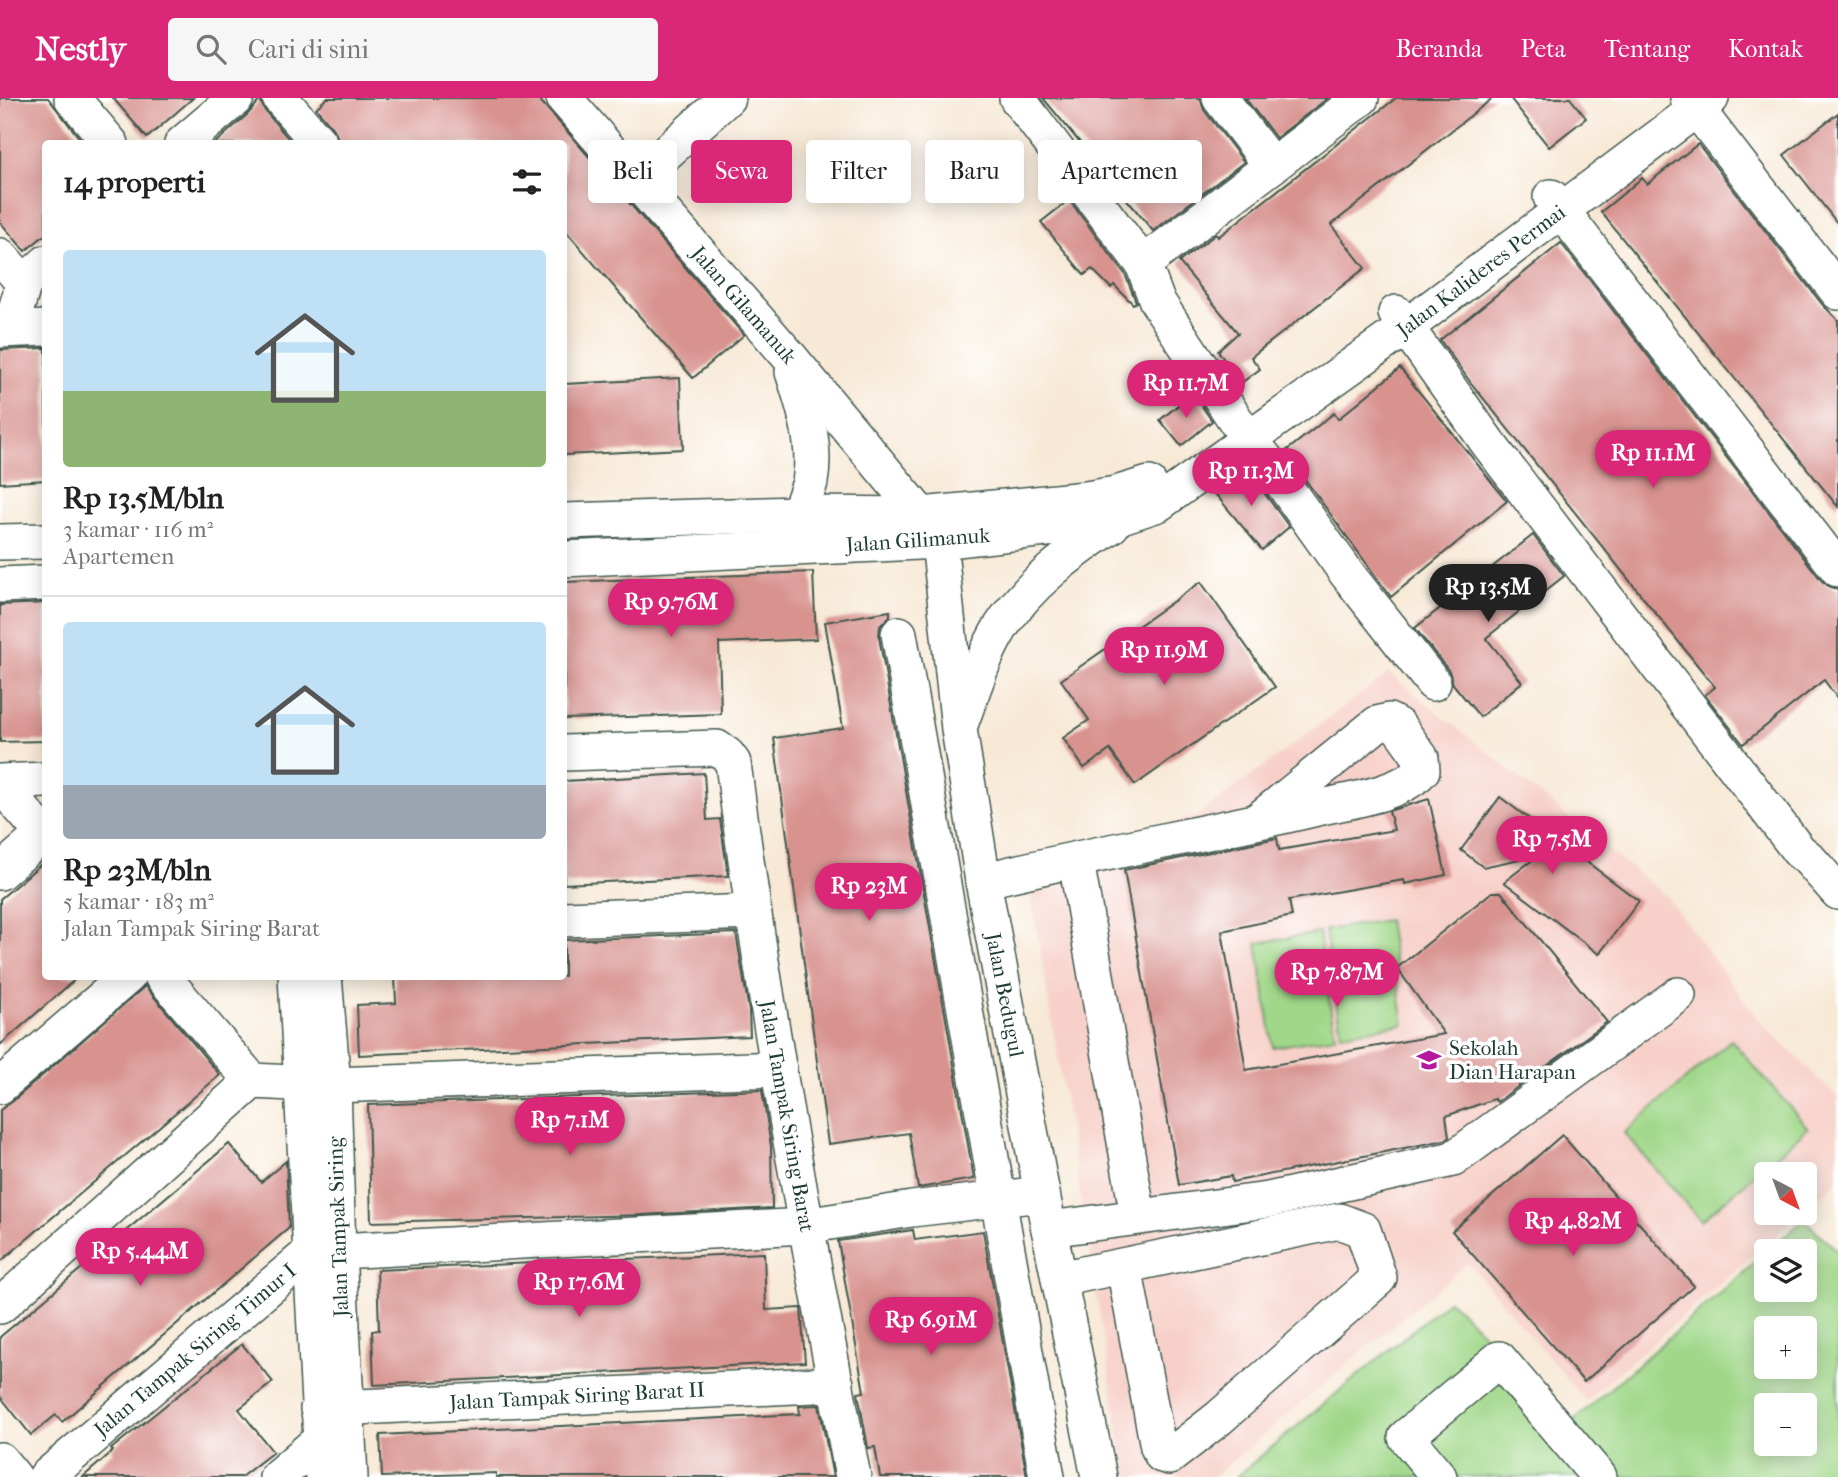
<!DOCTYPE html>
<html lang="id">
<meta charset="utf-8">
<style>
:root{--surface:#fff;--page:#f6f6f6;--text:#222;--muted:#767676;--line:#e0e0e0;--accent:#db2777}
body{margin:0;font-family:"IM FELL French Canon",serif;background:var(--page);color:var(--text);height:100vh;display:flex;flex-direction:column;font-size:26px;white-space:nowrap}
*{box-sizing:border-box;margin:0}
p{font-size:23px;color:var(--muted)}
.icon{flex:none;width:38px;height:38px;fill:none;stroke:currentColor;stroke-width:2;stroke-linecap:round;stroke-linejoin:round}
.map{position:relative;flex:1;overflow:hidden}
.details{position:absolute;left:42px;top:42px;width:525px;height:840px;display:flex;flex-direction:column;background:var(--surface);border-radius:7px;box-shadow:0 4px 18px #0003}
.details>*{flex:none}
.banner{position:absolute;left:588px;top:42px;width:665px;height:63px;display:flex;gap:14px}
.needle{width:46px;rotate:139deg}
.fabs{position:absolute;left:1754px;top:1064px;display:grid;gap:14px}
.fabs a{display:grid;place-items:center;width:63px;height:63px;border-radius:7px;background:var(--surface);box-shadow:0 4px 18px #0003;font-size:35px}
.price{position:absolute;translate:-50% -60px;padding:0 16px;border-radius:24px;background:var(--accent);color:#fff;font-size:23px;line-height:46px;filter:drop-shadow(0 2px 4px #0008)}
.price::after{content:'';position:absolute;left:50%;top:42px;width:21px;height:16px;margin-left:-10px;background:inherit;clip-path:polygon(0 0,100% 0,50% 100%)}
.price.selected{background:#222;color:#fff}
ul{padding:0;list-style:none}
li{display:grid;align-content:center;gap:14px;height:371px;padding:0 21px}
li+li{border-top:2px solid var(--line)}
li span{display:grid;place-items:center;height:217px;border-radius:7px;color:#555}
li>.icon{margin-inline-start:auto}
span .icon{width:126px;height:126px;fill:#fffc;stroke-width:1}
li b{font-size:30px}
h2{display:flex;justify-content:space-between;align-items:center;height:84px;padding:0 21px;font-size:30px}
.chip{padding:0 24px;border-radius:7px;background:var(--surface);box-shadow:0 4px 18px #0003;font-size:24px;line-height:63px}
.chip.selected{background:var(--accent);color:#fff}
header{display:flex;align-items:center;gap:42px;box-sizing:border-box;height:98px;padding:0 35px;background:var(--accent);color:#fff}
header strong{font-size:33px}
nav{display:flex;gap:38px;margin-inline-start:auto;font-size:24px}
.search{width:490px;height:63px;background:var(--page);display:flex;align-items:center;gap:18px;box-sizing:border-box;padding:0 24px;border-radius:7px;color:var(--muted);font-size:26px}
.map>svg:first-child{display:block}
</style>
<header>
<strong>Nestly</strong>
<div class="search"><svg class="icon" aria-label="search" viewBox="0 0 24 24"><circle cx="10" cy="10" r="6"/><path d="M15 15l6 6"/></svg>Cari di sini</div>
<nav><a>Beranda</a><a>Peta</a><a>Tentang</a><a>Kontak</a></nav>
</header>
<div class="map">
<svg width="1838" height="1379" viewBox="0 0 1838 1379">
<rect width="100%" height="100%" fill="#fff"/>
<filter id="ink" filterUnits="userSpaceOnUse"><feTurbulence type="fractalNoise" baseFrequency=".0143" numOctaves="2"/><feDisplacementMap in="SourceGraphic" scale="14" xChannelSelector="R" yChannelSelector="G"/><feConvolveMatrix kernelMatrix="1 2 1 2 8 2 1 2 1" color-interpolation-filters="sRGB"/></filter>
<filter id="wash" filterUnits="userSpaceOnUse"><feTurbulence type="fractalNoise" baseFrequency=".00686" numOctaves="4" result="noise"/><feDisplacementMap in="SourceGraphic" scale="28" xChannelSelector="R" yChannelSelector="G"/><feGaussianBlur stdDeviation="1.57" result="paint"/><feColorMatrix in="noise" values="0 0 0 0 0 0 0 0 0 0 0 0 0 0 0 0 0 1.4 0 .05"/><feComposite in="paint" operator="in"/></filter>
<g filter="url(#wash)">
<rect width="100%" height="100%" fill="#f7e9d6"/>
<polygon fill="#f7d1c9" points="1389,575 1666,798 1760,923 1838,1000 1838,1082 1804,1112 1804,1076 1766,1076 1766,1115 1801,1115 1586,1303 1468,1165 1213,1379 1126,1379 1025,759 1196,719"/>
<g fill="#a0d789" stroke="#608a5e" stroke-width="2" fill-rule="evenodd">
<polygon points="1388,822 1404,926 1341,936 1325,832"/>
<polygon points="1319,835 1335,939 1273,949 1257,845"/>
<polygon points="1731,942 1808,1030 1701,1123 1624,1035"/>
<path d="M1804,1122L1838,1153V1379H1236L1449,1202L1574,1322L1766,1155V1192H1804V1153H1768ZM1766,1230H1804V1269H1766ZM1766,1307H1804V1346H1766Z"/>
</g>
<g id="blocks">
<g fill="#d8938f">
<polygon points="0,0 48,0 84,46 46,46 46,136 25,153 0,124"/>
<polygon points="113,0 193,0 147,40"/>
<polygon points="327,0 538,0 744,237 693,280 564,131 564,46 340,46 335,33 316,10"/>
<polygon points="1043,0 1200,0 1204,12 1244,64 1153,133"/>
<polygon points="1245,0 1328,0 1276,40"/>
<polygon points="1396,0 1493,0 1331,127 1365,170 1251,259 1260,271 1237,288 1225,269 1228,267 1218,253 1238,235 1179,164 1216,136 1218,139"/>
<polygon points="1510,0 1570,0 1586,20 1549,49"/>
<polygon points="260,2 265,13 293,46 214,46 249,15"/>
<polygon points="1838,15 1838,126 1784,57"/>
<polygon points="1698,46 1822,206 1838,222 1838,409 1601,114 1642,80 1647,86"/>
<polygon points="1069,102 1125,176 1136,204 1133,206 1114,187 1111,190 1092,171 1084,177 1041,124"/>
<polygon points="1561,145 1822,483 1830,489 1838,491 1838,601 1824,582 1743,646 1705,597 1715,589 1471,285 1440,242"/>
<polygon points="46,250 46,382 0,385 0,252"/>
<polygon points="1400,270 1507,403 1391,499 1285,354 1334,315 1338,321"/>
<polygon points="680,280 683,351 564,357 564,286"/>
<polygon points="1193,295 1212,323 1181,348 1160,322"/>
<polygon points="1245,368 1289,429 1262,452 1212,392"/>
<polygon points="1533,437 1564,478 1486,540 1522,584 1480,619 1453,586 1449,573 1415,530"/>
<polygon points="813,474 816,541 719,545 721,616 564,621 564,484"/>
<polygon points="1201,484 1275,589 1135,687 1110,652 1084,670 1063,640 1089,622 1061,582"/>
<polygon points="46,505 46,643 0,644 0,507"/>
<polygon points="890,513 890,518 880,528 879,539 974,1081 918,1090 909,1035 828,1046 774,640 843,630 825,524"/>
<polygon points="704,675 707,722 720,721 728,778 564,786 564,683"/>
<polygon points="1500,699 1639,803 1599,856 1504,784 1539,757 1483,769 1461,752"/>
<polygon points="1429,701 1446,777 1405,786 1404,782 1289,802 1292,818 1222,833 1246,972 1444,936 1397,870 1492,794 1501,794 1607,924 1497,1004 1494,1001 1446,1018 1449,1039 1445,1042 1232,1084 1231,1078 1179,1087 1124,772 1277,740 1279,752 1394,732 1389,713"/>
<polygon points="46,762 46,878 79,878 0,947 0,801"/>
<polygon points="736,835 749,913 750,938 359,957 357,907 396,905 395,878 564,878 564,842"/>
<polygon points="145,888 220,977 0,1164 0,1012 13,1003"/>
<polygon points="762,992 771,1048 772,1110 642,1117 371,1124 368,1007"/>
<polygon points="1562,1037 1694,1188 1584,1284 1452,1133"/>
<polygon points="229,1046 261,1084 286,1063 289,1130 62,1324 56,1317 31,1337 0,1298 0,1239"/>
<polygon points="913,1132 915,1142 983,1133 1027,1379 880,1379 875,1349 868,1350 858,1295 864,1294 838,1143"/>
<polygon points="764,1155 766,1212 801,1210 805,1264 374,1287 372,1233 379,1232 377,1172"/>
<polygon points="242,1246 273,1284 239,1311 273,1354 241,1379 83,1379 113,1353 111,1351"/>
<polygon points="819,1307 833,1379 496,1379 496,1375 382,1379 380,1337 800,1316 799,1308"/>
</g>
</g>
</g>
<g filter="url(#ink)">
<use href="#blocks" fill-opacity="0" stroke="#3f574c" stroke-width="2"/>
<g fill="none" stroke-linecap="round" stroke-linejoin="round">
<g stroke="#3f574c" stroke-width="38">
<g id="minor">
<polyline points="72,0 111,46"/>
<polyline points="280,0 320,46"/>
<polyline points="564,0 788,257 921,417 939,443 959,631 983,783 1042,1096 1099,1379"/>
<polyline points="1017,0 1143,166 1157,203 1248,341 1264,359 1348,477 1433,585"/>
<polyline points="1220,0 1272,68"/>
<polyline points="1688,0 1838,194"/>
<polyline points="182,46 236,0"/>
<polyline points="636,82 727,0"/>
<polyline points="1551,99 1838,471"/>
<polyline points="0,158 24,185"/>
<polyline points="1143,166 1361,0"/>
<polyline points="1396,215 1488,345 1799,753 1808,760 1838,794"/>
<polyline points="10,231 24,185 46,165"/>
<polyline points="0,232 46,230"/>
<path d="M793,274C804,308 817,347 810,384C807,395 802,405 799,416"/>
<polyline points="564,423 799,416 921,417 1086,401 1116,396 1149,386"/>
<polyline points="0,444 46,443"/>
<polyline points="564,461 939,443 1100,425 1158,406 1406,229 1711,0"/>
<polyline points="0,487 46,485"/>
<polyline points="899,536 1047,1379"/>
<path d="M961,624C973,592 983,558 1001,529C1029,485 1070,456 1112,427"/>
<path d="M564,655L717,650L727,657L733,665C763,904 808,1142 853,1379"/>
<polyline points="0,684 46,682"/>
<polyline points="0,686 46,739"/>
<polyline points="1076,763 1138,1118"/>
<polyline points="0,774 46,734"/>
<path d="M983,783C1092,755 1203,737 1313,711C1344,703 1401,697 1422,672L1421,660L1398,628L1389,623L1377,626L1256,724"/>
<polyline points="564,821 752,814"/>
<polyline points="162,878 252,983"/>
<polyline points="296,878 323,1379"/>
<polyline points="324,878 333,987 338,1153 350,1379"/>
<polyline points="0,988 128,878"/>
<polyline points="1049,1131 1268,1102 1453,1061 1678,897"/>
<polyline points="1059,1181 1339,1123 1363,1132 1379,1180 1219,1320 1169,1359 1162,1357 1158,1349 1124,1169"/>
<polyline points="0,1208 252,983 333,987 779,971"/>
<polyline points="318,1311 836,1286"/>
<polyline points="0,1362 14,1379"/>
<polyline points="46,1379 312,1153 338,1153 805,1128 912,1111 1042,1096"/>
<polyline points="277,1379 320,1342"/>
<polyline points="1439,1379 1406,1339 1499,1261 1599,1379"/>
</g>
</g>
<use href="#minor" stroke="#fff" stroke-width="35"/>
</g>
</g>
<defs>
<g id="school-bare" transform="scale(1.89)"><path d="M0-5L7-2L0 1L-7-2ZM-4 1L0 2.5L4 1V4Q0 6-4 4Z" fill="#b5179e" stroke="#fff" stroke-width="2.5" paint-order="stroke"/></g>
</defs>
<g fill-rule="evenodd">
<use href="#school-bare" x="1429" y="962"/>
</g>
<g text-anchor="middle" stroke-width="7" stroke-linejoin="round" paint-order="stroke">
<g font-size="21" fill="#1f3d34" stroke="#fff">
<text transform="translate(1481 173) rotate(-37)" y="7">Jalan Kalideres Permai</text>
<text transform="translate(744 207) rotate(49)" y="7">Jalan Gilamanuk</text>
<text transform="translate(918 442) rotate(-4)" y="7">Jalan Gilimanuk</text>
<text transform="translate(1005 897) rotate(79)" y="7">Jalan Bedugul</text>
<text transform="translate(787 1018) rotate(80)" y="7">Jalan Tampak Siring Barat</text>
<text transform="translate(338 1129) rotate(-92)" y="7">Jalan Tampak Siring</text>
<text transform="translate(195 1252) rotate(-40)" y="7">Jalan Tampak Siring Timur I</text>
<text transform="translate(577 1298) rotate(-3)" y="7">Jalan Tampak Siring Barat II</text>
</g>
<g font-size="21" fill="#1f3d34" stroke="#fff" text-anchor="start">
<text x="1449" y="957">Sekolah<tspan x="1449" dy="24">Dian Harapan</tspan></text>
</g>
</g>
</svg>
<div class="fabs">
<a><svg class="needle" viewBox="-14 -14 28 28"><path d="M0-13l5 13h-10z" fill="#e53935"/><path d="M0 13l5-13h-10z" fill="#767676"/></svg></a>
<a><svg class="icon" aria-label="layers" viewBox="0 0 24 24"><path d="M12 4l9 5-9 5-9-5zM3 14l9 5 9-5"/></svg></a>
<a>+</a>
<a>−</a>
</div>
<b class="price" style="left:1186px;top:322px">Rp 11.7M</b>
<b class="price" style="left:1653px;top:392px">Rp 11.1M</b>
<b class="price" style="left:1251px;top:410px">Rp 11.3M</b>
<b class="price selected" style="left:1488px;top:526px">Rp 13.5M</b>
<b class="price" style="left:671px;top:541px">Rp 9.76M</b>
<b class="price" style="left:1164px;top:589px">Rp 11.9M</b>
<b class="price" style="left:1552px;top:778px">Rp 7.5M</b>
<b class="price" style="left:869px;top:825px">Rp 23M</b>
<b class="price" style="left:1337px;top:911px">Rp 7.87M</b>
<b class="price" style="left:570px;top:1059px">Rp 7.1M</b>
<b class="price" style="left:1573px;top:1160px">Rp 4.82M</b>
<b class="price" style="left:140px;top:1190px">Rp 5.44M</b>
<b class="price" style="left:579px;top:1221px">Rp 17.6M</b>
<b class="price" style="left:931px;top:1259px">Rp 6.91M</b>
<div class="banner">
<a class="chip">Beli</a>
<a class="chip selected">Sewa</a>
<a class="chip">Filter</a>
<a class="chip">Baru</a>
<a class="chip">Apartemen</a>
</div>
<section class="details">
<h2>14 properti<svg class="icon" aria-label="filters" viewBox="0 0 24 24"><path d="M4 7h16M4 17h16"/><circle cx="9" cy="7" r="2"/><circle cx="15" cy="17" r="2"/></svg></h2>
<ul>
<li><span style="background:linear-gradient(#bfe0f5 65%,#8fb573 0)"><svg class="icon" aria-label="home" viewBox="0 0 24 24"><path d="M3 11l9-7 9 7M6 9v11h12V9"/></svg></span><div><b>Rp 13.5M/bln</b><p>3 kamar · 116 m²</p><p>Apartemen</p></div></li>
<li><span style="background:linear-gradient(#bfe0f5 75%,#9aa5b1 0)"><svg class="icon" aria-label="home" viewBox="0 0 24 24"><path d="M3 11l9-7 9 7M6 9v11h12V9"/></svg></span><div><b>Rp 23M/bln</b><p>5 kamar · 183 m²</p><p>Jalan Tampak Siring Barat</p></div></li>
</ul>
</section>
</div>
